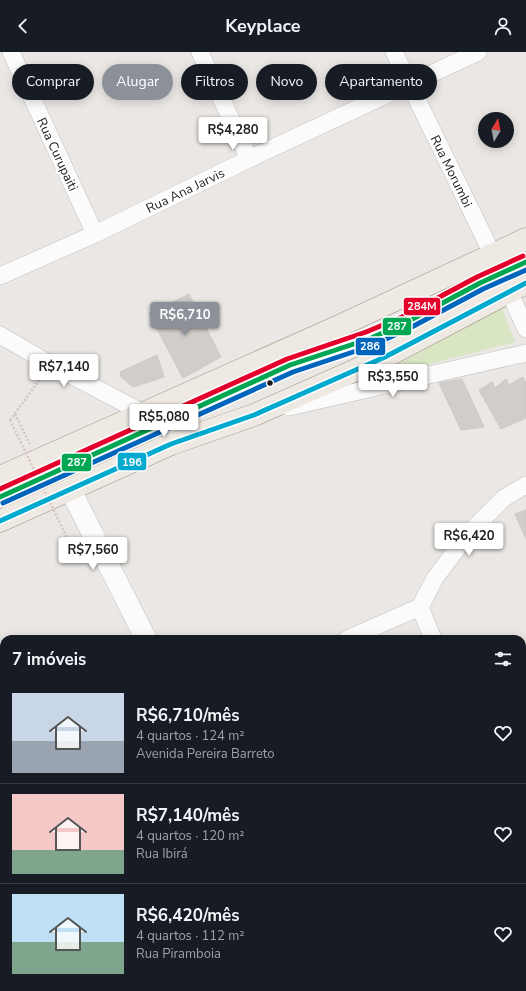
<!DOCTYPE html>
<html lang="pt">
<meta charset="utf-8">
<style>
:root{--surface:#171b24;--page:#20242c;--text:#f1f3f6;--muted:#9ea1a6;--line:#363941;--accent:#8c9099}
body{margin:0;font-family:"Nunito Sans",sans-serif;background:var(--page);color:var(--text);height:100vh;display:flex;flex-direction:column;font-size:15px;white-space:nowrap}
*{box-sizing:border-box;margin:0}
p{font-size:13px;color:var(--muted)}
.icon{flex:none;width:22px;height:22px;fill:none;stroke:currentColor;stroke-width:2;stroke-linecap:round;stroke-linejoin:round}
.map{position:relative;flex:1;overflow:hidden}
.panel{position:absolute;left:0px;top:583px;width:526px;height:356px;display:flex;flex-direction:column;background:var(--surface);border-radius:12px 12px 0 0;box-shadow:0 2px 10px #0003}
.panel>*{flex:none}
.guide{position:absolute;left:12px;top:12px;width:502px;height:36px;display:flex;gap:8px}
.needle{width:26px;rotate:10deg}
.fabs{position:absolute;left:478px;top:60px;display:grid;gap:8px}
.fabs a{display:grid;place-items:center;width:36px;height:36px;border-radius:50%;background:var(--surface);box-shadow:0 2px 10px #0003;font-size:20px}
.price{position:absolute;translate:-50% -34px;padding:0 9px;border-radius:4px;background:#fff;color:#222;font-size:13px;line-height:26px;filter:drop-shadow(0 1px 2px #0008)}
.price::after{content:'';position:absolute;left:50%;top:24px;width:12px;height:9px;margin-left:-6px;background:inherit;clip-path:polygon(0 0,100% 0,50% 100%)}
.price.current{background:var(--accent);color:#fff}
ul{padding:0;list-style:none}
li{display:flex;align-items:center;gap:12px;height:100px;padding:0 12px}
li+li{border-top:1px solid var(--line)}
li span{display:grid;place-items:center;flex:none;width:112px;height:80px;border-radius:0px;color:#555}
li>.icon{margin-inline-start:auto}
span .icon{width:48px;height:48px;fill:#fffc;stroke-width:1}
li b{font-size:17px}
h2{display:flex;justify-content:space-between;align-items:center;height:48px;padding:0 12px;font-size:17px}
.chip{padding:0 14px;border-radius:18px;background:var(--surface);box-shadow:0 2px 10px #0003;font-size:14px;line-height:36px}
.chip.current{background:var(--accent);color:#fff}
header{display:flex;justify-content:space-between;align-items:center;height:52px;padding:0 12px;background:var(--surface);font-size:18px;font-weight:700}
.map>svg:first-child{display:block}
</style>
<header><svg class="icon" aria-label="back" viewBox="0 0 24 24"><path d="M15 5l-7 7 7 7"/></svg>Keyplace<svg class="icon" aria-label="person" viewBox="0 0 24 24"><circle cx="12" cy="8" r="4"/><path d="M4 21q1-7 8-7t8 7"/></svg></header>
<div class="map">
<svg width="526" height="939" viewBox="0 0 526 939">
<rect width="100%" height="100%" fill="#eae7e4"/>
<polygon fill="#d9e6c4" points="502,256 515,290 368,328"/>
<g fill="#d1cdcb" stroke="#cdc9c6">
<polygon points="189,242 221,305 183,326 149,262"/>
<polygon points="157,303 164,325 133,335 121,325 120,320"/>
<polygon points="523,325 526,331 526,366 501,377 479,338 492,330 495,336 506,327 509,333"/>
<polygon points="462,327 484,375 461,378 439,331"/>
<polygon points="526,458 526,487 515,462"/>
<polygon points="522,724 526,727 526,769 522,774"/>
</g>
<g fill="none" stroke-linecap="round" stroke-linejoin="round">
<g stroke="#c2c1c0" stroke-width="9">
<polyline id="service" points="0,445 290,313 369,287 405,271 480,231 526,210"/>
</g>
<g stroke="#c2c1c0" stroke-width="18">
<g id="minor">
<polyline points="11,0 95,182"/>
<polyline points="200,0 249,107"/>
<polyline points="394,0 485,187 526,277"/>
<polyline points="0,224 95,182 249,107 478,0"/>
<polyline points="0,283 50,312 143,361 197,382"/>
<polyline points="289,355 526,301"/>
<polyline points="347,587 420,555"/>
<polyline points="433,587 420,555 435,526 469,481 504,446 526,433"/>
<polyline points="522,698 526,700"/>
<polyline points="0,764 4,772"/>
<polyline points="522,837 526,833"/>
<polyline points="145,935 148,939"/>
<polyline points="440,939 443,935"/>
</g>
</g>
<g stroke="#c2c1c0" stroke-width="22">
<g id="tertiary">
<polyline points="70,437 146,587"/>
<polyline points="321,935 323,939"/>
</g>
</g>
<g stroke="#9f9382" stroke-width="23">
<g id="primary">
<polyline points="0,425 337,275 526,187"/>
<polyline points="0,469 171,392 254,363 385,305 526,231"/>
</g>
</g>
<g stroke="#d5c6c5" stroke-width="2.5" stroke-dasharray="2 2" stroke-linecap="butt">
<polyline points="15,362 30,392"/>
<polyline points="10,368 41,326"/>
<polyline points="70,492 77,489"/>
<polyline points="522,592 526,591"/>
</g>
<use href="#service" stroke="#fcfbfb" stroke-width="8"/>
<use href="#minor" stroke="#fcfbfb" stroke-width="17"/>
<use href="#tertiary" stroke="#fcfbfb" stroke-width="21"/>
<use href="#primary" stroke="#efe9e3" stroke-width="22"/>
<polyline stroke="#d5c6c5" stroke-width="2.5" stroke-dasharray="2 2" stroke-linecap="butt" points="10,368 70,492"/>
<g stroke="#fff" stroke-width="8">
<polyline id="bus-1" points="0,445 290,313 369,287 405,271 480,231 526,210"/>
</g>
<g stroke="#fff" stroke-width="8">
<polyline id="bus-2" points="3,451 293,320 371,294 408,277 483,237 526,218"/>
</g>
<g stroke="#fff" stroke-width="8">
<polyline id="bus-3" points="0,437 287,307 366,280 402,265 477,225 523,204"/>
</g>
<g stroke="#fff" stroke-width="8">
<polyline id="bus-4" points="0,469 171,392 254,363 385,305 526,231"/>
</g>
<use href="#bus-1" stroke="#00a651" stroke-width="5"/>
<use href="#bus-2" stroke="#0065bd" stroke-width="5"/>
<use href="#bus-3" stroke="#e4002b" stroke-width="5"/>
<use href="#bus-4" stroke="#00a9ce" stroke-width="5"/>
</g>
<circle fill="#1b1b1b" stroke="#fff" stroke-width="1.5" cx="270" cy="331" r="3.5"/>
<g text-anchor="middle" stroke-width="4" stroke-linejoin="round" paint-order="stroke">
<g font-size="13" fill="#1b1b1b" stroke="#fff">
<text transform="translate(58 102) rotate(65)" y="5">Rua Curupaiti</text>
<text transform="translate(452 119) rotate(64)" y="5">Rua Morumbi</text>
<text transform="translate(185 138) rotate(-26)" y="5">Rua Ana Jarvis</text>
</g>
</g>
<g stroke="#fff" stroke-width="1.5">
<rect x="403" y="245" width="38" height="19" rx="4" fill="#e4002b"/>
<rect x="382" y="265" width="30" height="19" rx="4" fill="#00a651"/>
<rect x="355" y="285" width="31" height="19" rx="4" fill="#0065bd"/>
<rect x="117" y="400" width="30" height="19" rx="4" fill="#00a9ce"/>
<rect x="61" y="401" width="31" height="19" rx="4" fill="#00a651"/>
</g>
<g font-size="11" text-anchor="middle" font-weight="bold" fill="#fff">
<text x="422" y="258">284M</text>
<text x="397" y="278">287</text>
<text x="370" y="298">286</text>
<text x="132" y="414">196</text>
<text x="77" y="414">287</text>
</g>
</svg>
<div class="fabs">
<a><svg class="needle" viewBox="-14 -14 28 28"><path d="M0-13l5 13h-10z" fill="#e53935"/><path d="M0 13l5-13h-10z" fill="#9ea1a6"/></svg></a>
</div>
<b class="price" style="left:233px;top:99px">R$4,280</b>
<b class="price current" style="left:185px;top:284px">R$6,710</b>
<b class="price" style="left:64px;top:336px">R$7,140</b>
<b class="price" style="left:393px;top:346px">R$3,550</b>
<b class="price" style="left:164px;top:386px">R$5,080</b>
<b class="price" style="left:469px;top:505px">R$6,420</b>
<b class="price" style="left:93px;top:519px">R$7,560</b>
<div class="guide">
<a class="chip">Comprar</a>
<a class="chip current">Alugar</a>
<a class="chip">Filtros</a>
<a class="chip">Novo</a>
<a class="chip">Apartamento</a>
</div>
<section class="panel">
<h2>7 imóveis<svg class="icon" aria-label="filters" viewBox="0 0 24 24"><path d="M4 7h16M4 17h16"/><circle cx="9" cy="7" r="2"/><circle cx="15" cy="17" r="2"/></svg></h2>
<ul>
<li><span style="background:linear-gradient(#c9d6e8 60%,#9aa5b1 0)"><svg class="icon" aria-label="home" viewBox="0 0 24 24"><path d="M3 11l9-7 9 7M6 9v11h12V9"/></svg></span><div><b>R$6,710/mês</b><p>4 quartos · 124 m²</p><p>Avenida Pereira Barreto</p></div><svg class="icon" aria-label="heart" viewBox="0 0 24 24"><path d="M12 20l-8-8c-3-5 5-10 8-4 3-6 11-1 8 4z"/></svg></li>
<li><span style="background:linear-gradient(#f6c9c9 70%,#7fa58c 0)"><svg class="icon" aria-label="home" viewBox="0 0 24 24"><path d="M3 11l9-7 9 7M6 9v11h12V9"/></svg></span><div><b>R$7,140/mês</b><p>4 quartos · 120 m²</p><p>Rua Ibirá</p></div><svg class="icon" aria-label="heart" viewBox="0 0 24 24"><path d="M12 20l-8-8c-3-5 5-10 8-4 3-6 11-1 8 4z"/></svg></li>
<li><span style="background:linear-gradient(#bfe0f5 60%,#7fa58c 0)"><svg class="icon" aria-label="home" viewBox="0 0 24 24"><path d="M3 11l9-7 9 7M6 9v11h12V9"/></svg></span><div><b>R$6,420/mês</b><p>4 quartos · 112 m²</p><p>Rua Piramboia</p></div><svg class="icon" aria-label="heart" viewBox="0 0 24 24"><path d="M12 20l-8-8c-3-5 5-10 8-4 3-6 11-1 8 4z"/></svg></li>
</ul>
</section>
</div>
